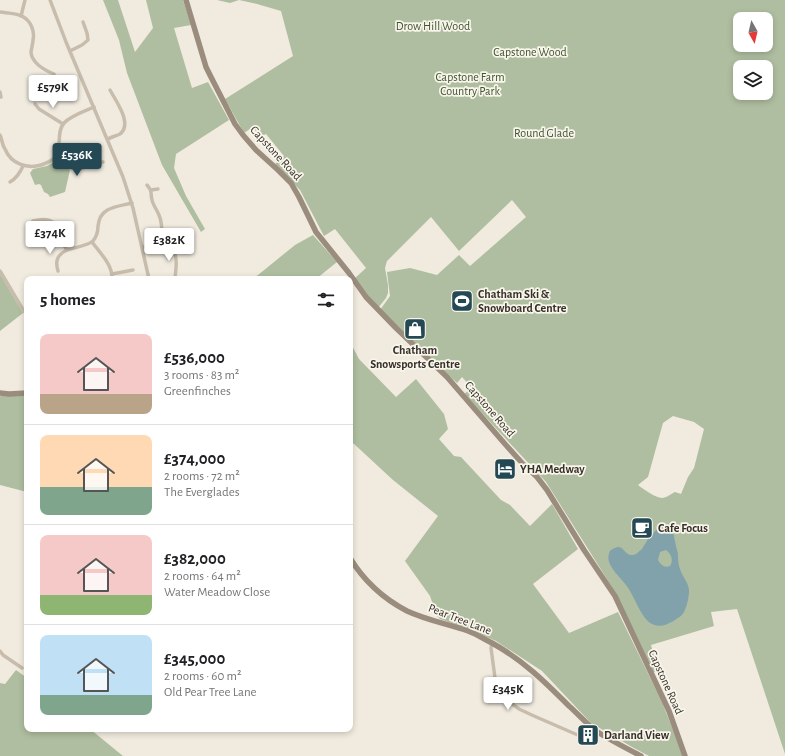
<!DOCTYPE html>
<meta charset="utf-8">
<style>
:root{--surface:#fff;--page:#f2f2f2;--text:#202124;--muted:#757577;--line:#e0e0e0;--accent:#244954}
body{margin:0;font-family:"Alegreya Sans",sans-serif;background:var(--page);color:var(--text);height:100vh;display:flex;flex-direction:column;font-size:15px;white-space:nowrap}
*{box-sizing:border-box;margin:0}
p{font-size:13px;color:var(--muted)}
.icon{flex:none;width:22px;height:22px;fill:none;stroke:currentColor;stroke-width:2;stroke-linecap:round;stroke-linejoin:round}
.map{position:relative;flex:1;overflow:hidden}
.sheet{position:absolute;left:24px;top:276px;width:329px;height:456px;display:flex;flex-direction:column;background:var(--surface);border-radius:8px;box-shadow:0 2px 6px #0003}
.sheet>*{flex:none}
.needle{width:26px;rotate:172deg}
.tools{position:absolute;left:733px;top:12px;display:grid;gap:8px}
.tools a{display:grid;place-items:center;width:40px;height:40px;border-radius:8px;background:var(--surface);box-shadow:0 2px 6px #0003;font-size:20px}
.price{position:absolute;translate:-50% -34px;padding:0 9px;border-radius:4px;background:#fff;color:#222;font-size:13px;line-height:26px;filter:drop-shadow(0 1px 2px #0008)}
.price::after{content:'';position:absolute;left:50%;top:24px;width:12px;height:9px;margin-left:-6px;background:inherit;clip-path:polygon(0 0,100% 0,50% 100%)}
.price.current{background:var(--accent);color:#fff}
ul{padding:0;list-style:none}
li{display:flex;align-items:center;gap:12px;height:100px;padding:0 16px}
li+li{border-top:1px solid var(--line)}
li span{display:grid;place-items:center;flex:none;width:112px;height:80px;border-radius:8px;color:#555}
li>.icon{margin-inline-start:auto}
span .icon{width:48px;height:48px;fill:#fffc;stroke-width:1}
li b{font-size:17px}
h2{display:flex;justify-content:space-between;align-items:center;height:48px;padding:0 16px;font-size:17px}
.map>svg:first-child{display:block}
</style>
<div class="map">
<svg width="785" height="756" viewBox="0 0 785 756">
<rect width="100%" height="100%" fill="#f1ebdf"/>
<g fill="#afbea0" fill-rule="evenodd">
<polygon points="103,0 118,0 135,52 153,28 146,0 183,0 191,25 174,28 192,88 208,82 229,120 176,154 174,168 186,196 205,229 201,232 162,165 127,73 119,40"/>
<path d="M217,0H785V754L737,609L711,612L714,626L651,645L658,670L652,673L617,595L546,482L464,394L472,388L462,377L457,383L380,310L390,296L387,272L410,268L437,275L459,255L470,266L526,217L512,200L459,251L431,217L387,261L385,268L388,285V293L386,298L378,308L354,279L366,268L335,229L324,236L300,190L275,164L284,156L266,134L260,137L253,127L244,133L225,99L293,56L281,11L257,4L239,0L230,3ZM740,19H766V45H740ZM740,67H766V93H740ZM673,416L694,422L704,429L694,468L688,477L681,494L675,492C671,494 666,498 662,498C656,498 643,489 638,485L648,477L663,423Z"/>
<polygon points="54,162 58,162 70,170 65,192 50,197 48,194 44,192 41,185 39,184 35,185 30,173 33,169 47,166"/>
<polygon points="313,235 337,262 316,279 253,279 295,245"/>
<polygon points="0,274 23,313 0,331"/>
<polygon points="350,342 359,359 396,397 416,379 444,414 448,429 439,439 454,456 461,457 501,500 510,505 530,526 552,504 578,549 533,584 569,633 618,612 662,702 682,753 682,756 649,756 632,747 591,723 542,671 496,641 468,629 440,619 437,616 430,596 405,561 438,516 393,480 353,443 350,439"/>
<polygon points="27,395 27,492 0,485 0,396"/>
<polygon points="16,670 27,678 27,729 90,729 123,756 0,756 0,683 5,684"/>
</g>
<path fill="#81a2ab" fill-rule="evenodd" d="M667,524L671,525L673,530C674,538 676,546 678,554C678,559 678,564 680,569C682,577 689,582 689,591C689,596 687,607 684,612C683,615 678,618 675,620C644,640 640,603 626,585C620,576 603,564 610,551C611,550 614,548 615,548C622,544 624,553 630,555C632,555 635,555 636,554L642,549L651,534H653C657,528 661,526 667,524ZM666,550C671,554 674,560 670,566C664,568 661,565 658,560L660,552Z"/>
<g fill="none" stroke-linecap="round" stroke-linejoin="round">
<g stroke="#c8bdac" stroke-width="3.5">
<polyline points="50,0 66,42 123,177 133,208 149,279"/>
<path d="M0,12C7,13 16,13 22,16C31,21 35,31 33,40C33,44 31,49 31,53C33,64 44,70 54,74"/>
<polyline points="21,16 25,0"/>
<polyline points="70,51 82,45 88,40 87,33 83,22"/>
<polyline points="0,92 1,97"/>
<polyline points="35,104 39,109 63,124"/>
<path d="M0,135C2,139 2,145 5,149C11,164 27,169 41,165C47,163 53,161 56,156C62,146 56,132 64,123C70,116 85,111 94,107"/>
<path d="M108,139C111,137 116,136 120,134C133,124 116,101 110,90"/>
<path d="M56,157C61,161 66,166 72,168C79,171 95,164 103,162"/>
<path d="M10,182C17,178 20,173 23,166"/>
<polyline points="151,190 158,189"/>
<path d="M31,226L33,221C58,214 57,230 65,247L67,250C73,248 90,245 93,241C97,236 98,231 98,226C100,207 116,207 132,203"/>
<path d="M92,242C100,253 113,265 112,279"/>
<path d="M162,244C181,251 176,263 175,279"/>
<path d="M142,247L162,244C162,234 163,224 159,215C157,210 153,205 152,200C150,192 153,192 147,185"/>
<polyline points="0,271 22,308 27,315"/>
<path d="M58,271C55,261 57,255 67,250"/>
<polyline points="112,274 133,270"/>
<polyline points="492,643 491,648 495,678 505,697 511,703 519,709 534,716 580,736"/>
<polyline points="0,651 3,655 22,668"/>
</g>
<g stroke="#9b8d7e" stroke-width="5.5">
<polyline points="186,0 206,67 212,79 235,124 243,135 256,150 278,170 291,183 299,197 316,232 349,273 366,297 396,328 447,377 505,444 523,464 537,477 547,490 584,550 615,596 669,711 685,756"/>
<polyline points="0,393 9,394 27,393"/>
<path d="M350,558C364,581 384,599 407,611C426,620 448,624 468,631C476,634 484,639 492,643C523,660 545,682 569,706C578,714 587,724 596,731C610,740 626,748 641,756"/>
</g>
</g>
<defs>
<g id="stadium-square" transform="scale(1.15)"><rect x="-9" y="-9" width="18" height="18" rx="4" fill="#244954" stroke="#f8f5eb"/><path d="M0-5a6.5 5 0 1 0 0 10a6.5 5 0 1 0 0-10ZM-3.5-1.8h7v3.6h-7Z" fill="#fff"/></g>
<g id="shop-square" transform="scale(1.15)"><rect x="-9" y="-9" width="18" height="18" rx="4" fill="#244954" stroke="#f8f5eb"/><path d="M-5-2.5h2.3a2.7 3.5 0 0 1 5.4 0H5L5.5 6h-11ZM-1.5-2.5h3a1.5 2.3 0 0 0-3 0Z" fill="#fff"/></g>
<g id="hotel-square" transform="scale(1.15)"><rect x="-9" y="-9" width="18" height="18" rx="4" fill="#244954" stroke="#f8f5eb"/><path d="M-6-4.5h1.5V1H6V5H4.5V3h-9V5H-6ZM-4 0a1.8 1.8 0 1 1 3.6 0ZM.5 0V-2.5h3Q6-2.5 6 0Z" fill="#fff"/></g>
<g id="cafe-square" transform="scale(1.15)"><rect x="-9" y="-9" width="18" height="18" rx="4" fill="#244954" stroke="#f8f5eb"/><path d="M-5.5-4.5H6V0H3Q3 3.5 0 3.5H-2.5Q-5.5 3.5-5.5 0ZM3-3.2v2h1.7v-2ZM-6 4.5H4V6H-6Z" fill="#fff"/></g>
<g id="building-square" transform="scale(1.15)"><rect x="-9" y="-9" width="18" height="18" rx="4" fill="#244954" stroke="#f8f5eb"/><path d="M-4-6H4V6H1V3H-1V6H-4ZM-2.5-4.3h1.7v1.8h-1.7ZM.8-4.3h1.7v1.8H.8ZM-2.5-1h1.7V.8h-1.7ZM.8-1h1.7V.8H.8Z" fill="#fff"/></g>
</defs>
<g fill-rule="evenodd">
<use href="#stadium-square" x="462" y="301"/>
<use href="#shop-square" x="415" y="329"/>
<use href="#hotel-square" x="505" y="469"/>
<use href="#cafe-square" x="642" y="528"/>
<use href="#building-square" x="588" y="735"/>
</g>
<g text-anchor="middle" stroke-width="3.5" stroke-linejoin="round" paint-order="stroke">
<g font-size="12" fill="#405330" stroke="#f8f5eb">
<text x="433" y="30">Drow Hill Wood</text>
<text x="530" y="56">Capstone Wood</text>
<text x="470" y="81">Capstone Farm<tspan x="470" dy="14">Country Park</tspan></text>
<text x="544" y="137">Round Glade</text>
</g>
<g font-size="12" fill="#37302a" stroke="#f8f5eb">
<text transform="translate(276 153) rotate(47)" y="4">Capstone Road</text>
<text transform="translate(490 409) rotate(49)" y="4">Capstone Road</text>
<text transform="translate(460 619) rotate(21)" y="4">Pear Tree Lane</text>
<text transform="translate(666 682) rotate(66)" y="4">Capstone Road</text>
</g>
<g font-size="12" font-weight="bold" fill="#37302a" stroke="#f8f5eb" text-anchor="start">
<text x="478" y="298">Chatham Ski &amp;<tspan x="478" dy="14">Snowboard Centre</tspan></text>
<text x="415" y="354" text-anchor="middle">Chatham<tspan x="415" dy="14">Snowsports Centre</tspan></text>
<text x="520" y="473">YHA Medway</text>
<text x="658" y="532">Cafe Focus</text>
<text x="604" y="739">Darland View</text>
</g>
</g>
</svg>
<div class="tools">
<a><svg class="needle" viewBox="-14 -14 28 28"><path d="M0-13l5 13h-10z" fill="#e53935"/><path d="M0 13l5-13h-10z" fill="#757577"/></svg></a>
<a><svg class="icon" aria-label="layers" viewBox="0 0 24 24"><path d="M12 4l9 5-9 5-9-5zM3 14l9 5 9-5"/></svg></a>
</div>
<b class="price" style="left:53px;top:109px">£579K</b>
<b class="price current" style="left:77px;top:177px">£536K</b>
<b class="price" style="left:50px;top:255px">£374K</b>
<b class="price" style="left:169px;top:262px">£382K</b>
<b class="price" style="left:508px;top:711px">£345K</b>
<section class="sheet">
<h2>5 homes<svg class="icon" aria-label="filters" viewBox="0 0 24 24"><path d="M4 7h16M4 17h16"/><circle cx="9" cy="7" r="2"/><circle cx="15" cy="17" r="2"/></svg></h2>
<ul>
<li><span style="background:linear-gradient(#f6c9c9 75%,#b9a48a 0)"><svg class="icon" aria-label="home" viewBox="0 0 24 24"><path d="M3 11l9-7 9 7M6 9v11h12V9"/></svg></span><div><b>£536,000</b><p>3 rooms · 83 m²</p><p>Greenfinches</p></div></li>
<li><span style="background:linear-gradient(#ffd9b3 65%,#7fa58c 0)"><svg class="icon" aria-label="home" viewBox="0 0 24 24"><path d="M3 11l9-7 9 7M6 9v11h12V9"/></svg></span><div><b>£374,000</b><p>2 rooms · 72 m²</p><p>The Everglades</p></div></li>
<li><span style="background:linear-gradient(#f6c9c9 75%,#8fb573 0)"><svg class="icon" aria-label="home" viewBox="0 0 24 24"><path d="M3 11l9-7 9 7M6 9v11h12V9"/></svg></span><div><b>£382,000</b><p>2 rooms · 64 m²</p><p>Water Meadow Close</p></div></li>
<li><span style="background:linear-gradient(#bfe0f5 75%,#7fa58c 0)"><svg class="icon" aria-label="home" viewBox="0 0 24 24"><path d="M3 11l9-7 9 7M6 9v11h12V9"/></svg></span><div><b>£345,000</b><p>2 rooms · 60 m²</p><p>Old Pear Tree Lane</p></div></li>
</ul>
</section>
</div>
